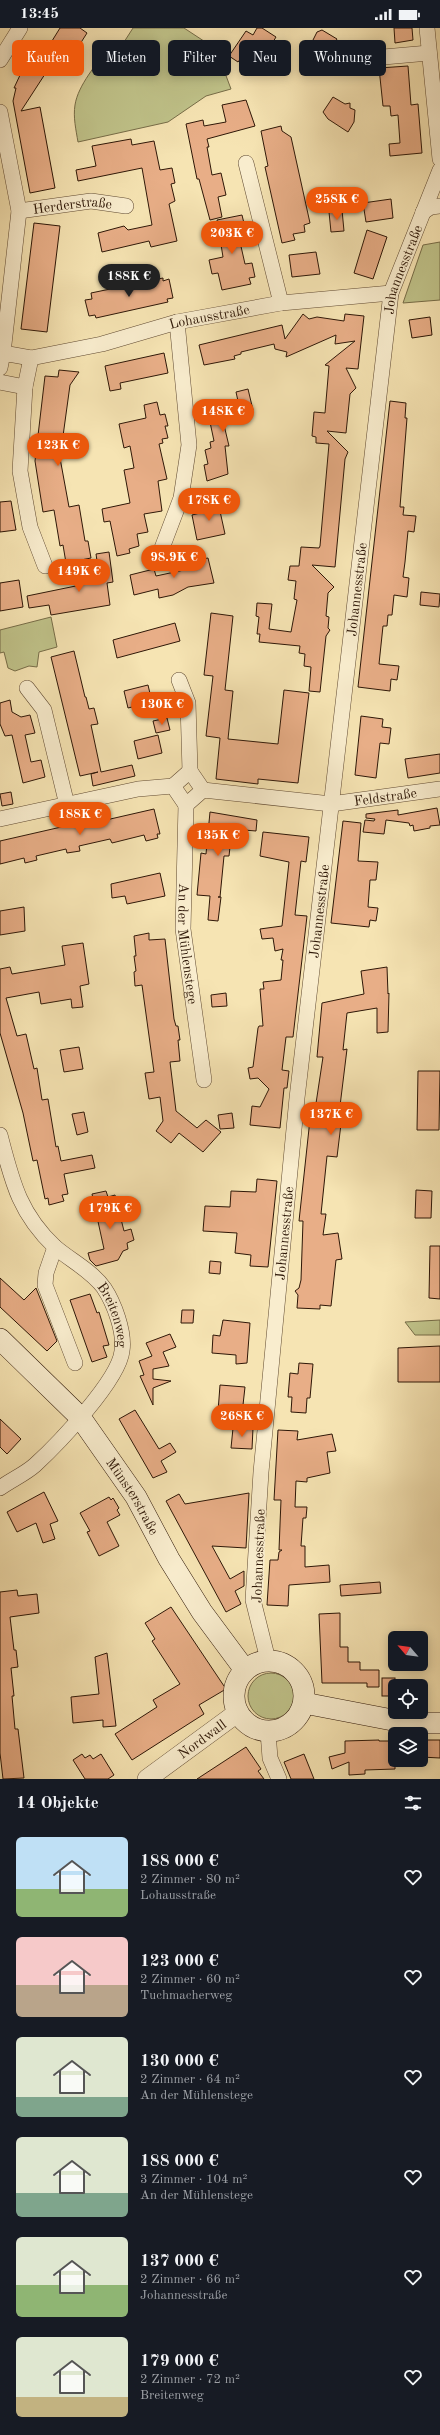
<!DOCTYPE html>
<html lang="de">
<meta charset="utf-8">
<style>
:root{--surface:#171b24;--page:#242831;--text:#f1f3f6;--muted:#9ea1a6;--accent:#ea580c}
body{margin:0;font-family:"Old Standard TT",serif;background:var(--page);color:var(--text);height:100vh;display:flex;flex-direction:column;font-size:15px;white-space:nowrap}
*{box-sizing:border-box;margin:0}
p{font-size:13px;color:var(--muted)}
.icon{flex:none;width:22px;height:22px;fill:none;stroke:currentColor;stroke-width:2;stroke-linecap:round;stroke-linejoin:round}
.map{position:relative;height:1751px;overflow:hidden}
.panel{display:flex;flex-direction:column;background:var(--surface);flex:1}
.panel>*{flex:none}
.top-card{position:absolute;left:12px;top:12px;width:416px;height:36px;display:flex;gap:8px}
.needle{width:26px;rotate:298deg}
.tools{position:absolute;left:388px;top:1603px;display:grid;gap:8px}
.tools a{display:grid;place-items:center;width:40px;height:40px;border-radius:6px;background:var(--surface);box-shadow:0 2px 10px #0003;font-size:20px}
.price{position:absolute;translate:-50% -34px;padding:0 9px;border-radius:14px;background:var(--accent);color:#fff;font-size:13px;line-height:26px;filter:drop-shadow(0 1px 2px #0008)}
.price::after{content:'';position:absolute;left:50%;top:24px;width:12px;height:9px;margin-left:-6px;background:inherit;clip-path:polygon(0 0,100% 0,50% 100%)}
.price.selected{background:#222;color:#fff}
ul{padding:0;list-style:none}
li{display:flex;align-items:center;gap:12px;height:100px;padding:0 16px}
li span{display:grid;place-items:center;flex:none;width:112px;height:80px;border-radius:6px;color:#555}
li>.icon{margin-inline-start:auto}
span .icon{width:48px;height:48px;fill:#fffc;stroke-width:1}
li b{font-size:17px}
h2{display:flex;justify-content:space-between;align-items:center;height:48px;padding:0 16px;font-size:17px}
.tag{padding:0 14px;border-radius:6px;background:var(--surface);box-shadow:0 2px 10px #0003;font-size:14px;line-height:36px}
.tag.selected{background:var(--accent);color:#fff}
.status{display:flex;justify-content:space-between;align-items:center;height:28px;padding:0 20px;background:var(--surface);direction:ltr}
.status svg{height:11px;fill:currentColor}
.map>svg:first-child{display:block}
</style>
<div class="status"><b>13:45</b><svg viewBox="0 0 49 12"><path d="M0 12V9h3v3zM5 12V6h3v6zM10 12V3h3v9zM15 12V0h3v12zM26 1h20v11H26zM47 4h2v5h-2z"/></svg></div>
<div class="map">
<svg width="440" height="1751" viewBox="0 0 440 1751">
<rect width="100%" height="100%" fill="#f6e4b3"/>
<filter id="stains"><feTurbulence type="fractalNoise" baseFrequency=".005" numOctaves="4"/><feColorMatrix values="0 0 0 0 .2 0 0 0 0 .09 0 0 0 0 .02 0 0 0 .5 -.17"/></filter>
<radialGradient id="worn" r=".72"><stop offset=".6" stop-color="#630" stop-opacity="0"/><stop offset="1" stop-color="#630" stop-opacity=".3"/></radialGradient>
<g fill="#c0c38a" stroke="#776d48">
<path d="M133,0H184L216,21L231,61L206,68L168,94L78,114C76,102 73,89 75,77C78,57 97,36 108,20L117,25Z"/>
<polygon points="440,214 440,272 403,275 423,217"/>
<polygon points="51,589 57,619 39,624 37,639 29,638 15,643 8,640 4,624 0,625 0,602"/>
<polygon points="440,1292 440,1307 415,1307 405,1294"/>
<circle cx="271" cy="1668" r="23"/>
</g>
<g fill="#e8ae87" stroke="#2e1707">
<polygon points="60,0 80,0 87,5 68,35 61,30 51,45 47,43 21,83 40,79 55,160 30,165 13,73 16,60 14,60 21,45 17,42 25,29 30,32 39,17 47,21"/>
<polygon points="257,0 262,0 276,9 267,24 263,22 254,36 242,29 238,34 229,28 246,3 253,7"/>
<polygon points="394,0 412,0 413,12 395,15"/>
<polygon points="322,2 337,11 326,28 333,32 326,43 315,37 322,26 310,18 317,4"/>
<polygon points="408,38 411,77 418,76 422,125 390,128 389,116 400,115 398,87 391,88 390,78 383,78 379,40"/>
<polygon points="333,69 345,76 350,75 350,80 355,82 354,94 348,104 328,91 323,84"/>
<polygon points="246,72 255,98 207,111 209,119 207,119 212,147 221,145 226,167 218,169 222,189 210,192 199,151 197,151 186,96 203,92 204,98 226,94 222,77"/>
<polygon points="281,98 282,103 291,109 310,195 304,197 305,204 293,206 295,212 282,215 265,139 268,138 261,103"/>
<polygon points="131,111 132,117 154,113 160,142 172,140 175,155 171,156 175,173 169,176 177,213 151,219 149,213 102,224 98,205 124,198 128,202 152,197 142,140 78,153 76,142 96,138 92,118"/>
<polygon points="391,171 393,190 366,194 363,175"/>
<polygon points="342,182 344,203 331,204 329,184"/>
<polygon points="242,187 248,212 240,214 245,236 252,235 255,249 249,250 251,256 222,262 218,245 212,246 209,232 223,229 217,192"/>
<polygon points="34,195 60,198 47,304 21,301"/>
<polygon points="367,202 387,209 373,251 354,245"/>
<polygon points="316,224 320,246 292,249 289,227"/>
<polygon points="163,250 163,253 169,251 173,270 167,271 168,274 96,290 95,287 89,288 85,272 92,271 91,265"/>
<polygon points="303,286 309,291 317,289 344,293 345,286 364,288 358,341 346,340 356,360 350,366 346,405 327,403 348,424 345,431 335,539 312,537 334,559 328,565 326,588 329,589 328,600 330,602 326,608 320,664 309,663 311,639 304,638 305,626 299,625 300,618 259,614 260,606 257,606 259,589 256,588 257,575 272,576 269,601 291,604 297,572 294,571 296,553 288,552 290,538 299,538 301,519 319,520 320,518 329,416 316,415 316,409 312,408 314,384 325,385 329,338 325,337 355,313 335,316 336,307 286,329 287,324 275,321 274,316 241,324 241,326 234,328 235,331 204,337 199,317 282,297 285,311"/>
<polygon points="430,289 432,307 412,310 409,292"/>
<polygon points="164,325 168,345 120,355 121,361 110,363 105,338"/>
<polygon points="59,342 79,344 70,357 60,430 69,479 79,477 85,513 88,513 91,530 66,535 63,517 60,518 54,482 43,484 35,433 45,348 58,349"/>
<polygon points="248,361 253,382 234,386 236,394 224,397 229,418 225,418 228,446 207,453 204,437 208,436 205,422 211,420 210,414 214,413 207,380 238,373 236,364"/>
<polygon points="390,373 406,375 405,390 407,390 400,479 404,479 403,487 416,488 414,504 408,503 405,534 403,549 409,550 407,569 394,567 392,587 388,587 387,598 383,598 379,636 399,638 397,652 391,651 390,663 358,659"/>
<polygon points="157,374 160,387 165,386 168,398 165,398 168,410 162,411 163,415 159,416 167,451 158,453 162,483 144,486 148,504 137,506 139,518 129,521 130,525 117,528 110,493 104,494 102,481 130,475 124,442 134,440 130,418 124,420 119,396 146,390 144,377"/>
<polygon points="11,473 16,502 0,504 0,474"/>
<polygon points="218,474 225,506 197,512 192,487 200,485 199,478"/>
<polygon points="109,524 113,554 107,555 110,577 51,587 49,577 29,580 27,568 100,553 96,526"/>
<polygon points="208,530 214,555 188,559 173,567 159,570 158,561 134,567 130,547 154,541 156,548 184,542 182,535"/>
<polygon points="19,552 23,579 0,583 0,555"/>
<polygon points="421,564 440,566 439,579 420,577"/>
<polygon points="211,585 233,588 225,662 233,663 228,711 278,716 284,662 309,665 298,755 258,751 258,756 216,751 220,710 206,708 213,648 204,647"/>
<polygon points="175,595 180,613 117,630 113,612"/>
<polygon points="74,623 85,669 86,669 89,681 94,680 98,696 91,697 101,744 132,737 135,748 93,758 91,746 98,744 80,748 51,629"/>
<polygon points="148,657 152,674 128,680 124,663"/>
<polygon points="10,672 12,684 21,689 30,687 35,705 25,707 31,734 41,732 45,749 23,755 12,707 5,708 0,696 0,675"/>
<polygon points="361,688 383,691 382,699 391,700 389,716 380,715 376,750 355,747"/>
<polygon points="167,690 170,702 156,705 153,693"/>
<polygon points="158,707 162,725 138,731 134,713"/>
<polygon points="440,726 440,745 408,750 405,731"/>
<polygon points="11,764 13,776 2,778 0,766"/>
<polygon points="437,780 440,797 430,798 430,800 414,803 413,797 410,798 409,795 386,792 384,806 363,804 365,792 374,793 375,791 366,790 366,786 398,782 398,787"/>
<polygon points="154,781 160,806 157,806 158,810 146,813 144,807 112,815 110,811 79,818 80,823 67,825 66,821 36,828 37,832 25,835 24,830 0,836 0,813 105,789 106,792"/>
<polygon points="210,784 257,792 256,803 232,801 229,828 224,828 220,869 218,869 221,869 218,893 208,892 210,868 197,867 201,825 206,826"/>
<polygon points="343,793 361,795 358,833 378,834 376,852 370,852 368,879 378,880 376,893 370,892 369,899 331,895"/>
<polygon points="263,804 309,809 306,834 301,833 295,887 307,888 293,1009 286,1009 282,1042 289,1043 287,1060 284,1060 280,1100 250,1097 252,1078 260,1079 269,1061 258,1050 250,1051 248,1040 253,1039 258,1000 259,998 263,998 260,961 264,961 263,954 281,952 283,932 281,932 283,921 275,923 273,910 262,911 260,901 282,898 289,834 260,828"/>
<polygon points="160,845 165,868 127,876 125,868 112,870 111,856"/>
<polygon points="24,879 25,903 0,907 0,883"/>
<polygon points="149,905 149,912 165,911 174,991 176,998 178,998 180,1012 178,1012 180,1033 170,1034 176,1083 197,1100 206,1092 221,1104 203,1124 179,1105 171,1115 156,1103 163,1093 160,1069 149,1071 145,1045 154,1044 142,957 135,958 134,944 136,943 134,928 136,928 134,908"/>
<polygon points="83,915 89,956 80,958 83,979 72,980 71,971 41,976 39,964 6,970 17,1008 26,1006 34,1041 37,1040 42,1072 48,1071 56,1119 58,1118 61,1133 92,1127 95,1140 64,1146 68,1166 62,1167 64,1173 49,1177 48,1170 45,1171 37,1132 33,1133 23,1085 0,1005 0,941 10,939 12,946 65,937 62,918"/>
<polygon points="387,939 388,966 389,965 388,1004 377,1005 377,980 347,985 343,1022 347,1021 340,1078 349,1079 347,1096 341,1096 337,1129 327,1128 321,1186 326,1186 323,1207 338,1205 342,1231 336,1232 331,1278 320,1277 320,1281 297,1280 298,1267 295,1263 299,1260 301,1252 303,1193 299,1193 304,1147 311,1082 315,1082 323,1029 317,1029 322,975 364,966 361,943"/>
<polygon points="226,965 227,978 212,979 211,967"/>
<polygon points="79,1019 83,1041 64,1044 60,1022"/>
<polygon points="418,1043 440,1043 439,1102 417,1102"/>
<polygon points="84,1084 88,1104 77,1107 72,1086"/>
<polygon points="232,1085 234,1100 220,1101 218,1087"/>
<polygon points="257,1151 277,1153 268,1239 250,1238 251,1227 235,1225 237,1205 203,1203 205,1178 230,1179 231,1163 256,1164"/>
<polygon points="416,1162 432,1163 431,1190 415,1190"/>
<polygon points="106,1163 108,1169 115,1167 124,1203 131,1201 134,1212 127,1215 128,1221 123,1223 118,1232 96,1238 90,1232 88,1225 104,1221 92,1166"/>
<polygon points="430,1218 440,1218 440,1271 429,1270"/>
<polygon points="210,1233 221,1234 220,1246 209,1245"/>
<polygon points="0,1250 24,1272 36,1260 57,1313 47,1323 0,1279"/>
<polygon points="90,1266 97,1285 99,1284 109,1317 103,1318 107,1329 92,1334 70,1272"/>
<polygon points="182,1282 194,1282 193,1295 181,1295"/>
<polygon points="223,1292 250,1295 247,1335 236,1336 236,1327 212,1325 213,1307 220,1308"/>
<polygon points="170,1306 176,1319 163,1324 169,1338 153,1341 153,1351 171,1353 153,1360 153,1377 140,1348 144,1347 139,1333 152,1328 146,1315"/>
<polygon points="440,1318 440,1354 398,1354 398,1320"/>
<polygon points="299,1335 313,1336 310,1370 307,1370 306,1385 291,1384 292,1369 288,1369 290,1345 298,1346"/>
<polygon points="220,1357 245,1359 242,1386 218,1384"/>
<polygon points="135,1382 159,1421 170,1415 176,1424 161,1433 167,1444 153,1450 119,1391"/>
<polygon points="0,1391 21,1411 7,1426 0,1419"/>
<polygon points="233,1400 253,1400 252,1421 231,1420"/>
<polygon points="278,1402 298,1403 297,1412 332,1406 336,1423 327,1424 330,1445 307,1450 307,1454 296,1453 295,1479 307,1479 306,1490 303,1490 301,1518 305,1518 305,1539 329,1537 330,1554 289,1557 288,1578 267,1577 270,1532 278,1532 279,1524 282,1522 279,1522 281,1472 274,1472"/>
<polygon points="44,1464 58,1493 50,1496 55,1511 43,1515 36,1495 17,1504 7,1484"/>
<polygon points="249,1465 246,1520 212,1518 230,1551 244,1543 244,1558 235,1563 241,1576 226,1584 166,1473 179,1466 185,1476"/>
<polygon points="109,1469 111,1472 113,1470 119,1480 117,1482 120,1487 107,1494 119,1518 99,1528 87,1504 90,1503 80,1485"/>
<polygon points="380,1554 381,1565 341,1568 340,1557"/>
<polygon points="17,1562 18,1568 37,1566 39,1585 10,1589 14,1622 16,1622 18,1639 11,1640 14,1668 12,1668 15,1701 18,1701 24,1750 3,1751 0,1725 0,1564"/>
<polygon points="171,1579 226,1661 199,1677 204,1686 132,1732 115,1706 157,1679 153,1672 180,1656 152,1613 155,1611 145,1595"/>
<polygon points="340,1585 340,1619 348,1619 348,1634 360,1634 360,1642 379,1642 379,1659 367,1659 367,1655 322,1655 319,1586"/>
<polygon points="107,1625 116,1698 103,1699 103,1692 73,1695 71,1669 99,1666 95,1629"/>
<rect x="382" y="1650" width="13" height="18"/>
<polygon points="379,1712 379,1713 395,1713 395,1741 365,1742 365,1746 349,1747 349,1734 332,1741 329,1729 345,1725 345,1713"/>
<polygon points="421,1712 440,1712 440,1730 421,1729"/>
<polygon points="246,1719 261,1741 258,1743 264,1751 197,1751"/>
<polygon points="82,1726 85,1730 90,1727 93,1731 101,1726 114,1747 108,1751 85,1751 73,1732"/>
<polygon points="304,1726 314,1751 291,1751 284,1734"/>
</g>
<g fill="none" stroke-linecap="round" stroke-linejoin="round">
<g stroke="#604a32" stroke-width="16">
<g id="minor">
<polyline points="427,0 440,131"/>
<polyline points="0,32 20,0"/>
<polyline points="354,40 372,30 429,25"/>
<polyline points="0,84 19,183 3,325"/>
<polyline points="246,135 281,275"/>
<path id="s1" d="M19,183L91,173L126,178"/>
<polyline points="423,184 431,179 440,178"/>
<path id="s2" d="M0,340L3,325L31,330L102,316L177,294L281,275L391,265"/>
<polyline points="0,354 25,359 31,330"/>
<polyline points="25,359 20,443 30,499 45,538"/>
<polyline points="162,520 181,470 189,417 177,294"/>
<polyline points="179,652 188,675 190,743"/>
<polyline points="27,660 44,682 67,777"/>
<path id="s3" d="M203,762L186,777L173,758L190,743L203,762L331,776L440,761"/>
<path id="s4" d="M186,777L183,901L204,1052"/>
<polyline points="0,791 138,761 173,758"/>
<path id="s5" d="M0,1107C12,1153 19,1185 55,1219C70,1232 92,1243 104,1260C114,1275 125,1304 122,1323C119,1352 58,1416 35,1437C25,1446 11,1452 0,1460"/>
<polyline points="55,1219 46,1245 45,1257 75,1335"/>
<path id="s6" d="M268,1632L253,1572L261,1444L297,1070L391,265L440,142"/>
<polyline points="268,1704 270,1730 279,1751"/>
</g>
</g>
<g stroke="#604a32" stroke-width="20">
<g id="tertiary">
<path id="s7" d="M147,1751L237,1685"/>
</g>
</g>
<g stroke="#2e1707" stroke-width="22">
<g id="secondary">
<path id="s8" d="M0,1311L80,1389L136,1469L169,1531L202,1584L245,1642"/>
<circle cx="269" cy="1668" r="35"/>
<polyline points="304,1675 408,1695 440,1695"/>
</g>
</g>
<use href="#minor" stroke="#f9edce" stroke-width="15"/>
<use href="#tertiary" stroke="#f9edce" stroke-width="19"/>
<use href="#secondary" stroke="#f9edce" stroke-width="21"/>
</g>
<g text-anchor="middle" stroke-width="3.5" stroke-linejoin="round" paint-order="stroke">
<g font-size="14" fill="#2e1707" stroke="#f9edce">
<text dy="5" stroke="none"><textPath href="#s1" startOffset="54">Herderstraße</textPath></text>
<text dy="5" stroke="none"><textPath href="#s6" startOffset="1402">Johannesstraße</textPath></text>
<text dy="5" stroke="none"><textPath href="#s2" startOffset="227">Lohausstraße</textPath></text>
<text dy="5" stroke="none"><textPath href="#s6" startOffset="1078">Johannesstraße</textPath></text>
<text dy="5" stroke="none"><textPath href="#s3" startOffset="275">Feldstraße</textPath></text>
<text dy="5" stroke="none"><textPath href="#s6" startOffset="754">Johannesstraße</textPath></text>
<text dy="5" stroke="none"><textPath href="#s4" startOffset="139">An der Mühlenstege</textPath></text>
<text dy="5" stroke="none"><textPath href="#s6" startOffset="430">Johannesstraße</textPath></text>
<text dy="5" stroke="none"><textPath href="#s5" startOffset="220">Breitenweg</textPath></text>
<text dy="5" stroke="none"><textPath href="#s8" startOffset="207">Münsterstraße</textPath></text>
<text transform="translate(258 1528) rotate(-88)" y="5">Johannesstraße</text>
<text dy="5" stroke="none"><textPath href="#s7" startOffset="68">Nordwall</textPath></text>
</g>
</g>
<rect width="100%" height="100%" filter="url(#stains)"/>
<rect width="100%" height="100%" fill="url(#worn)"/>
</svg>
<div class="tools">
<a><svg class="needle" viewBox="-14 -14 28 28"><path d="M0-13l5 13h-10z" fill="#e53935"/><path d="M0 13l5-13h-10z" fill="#9ea1a6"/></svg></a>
<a><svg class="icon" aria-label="locate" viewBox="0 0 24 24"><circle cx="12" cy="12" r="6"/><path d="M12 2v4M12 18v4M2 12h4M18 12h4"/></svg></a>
<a><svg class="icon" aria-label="layers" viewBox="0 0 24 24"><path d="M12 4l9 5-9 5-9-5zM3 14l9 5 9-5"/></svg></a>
</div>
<b class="price" style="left:337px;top:193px">258K €</b>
<b class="price" style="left:232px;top:227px">203K €</b>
<b class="price selected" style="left:129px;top:270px">188K €</b>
<b class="price" style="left:223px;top:405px">148K €</b>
<b class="price" style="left:58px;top:439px">123K €</b>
<b class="price" style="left:209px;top:494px">178K €</b>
<b class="price" style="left:174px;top:551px">98.9K €</b>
<b class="price" style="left:79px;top:565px">149K €</b>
<b class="price" style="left:162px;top:698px">130K €</b>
<b class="price" style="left:80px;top:808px">188K €</b>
<b class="price" style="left:218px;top:829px">135K €</b>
<b class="price" style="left:331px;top:1108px">137K €</b>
<b class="price" style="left:110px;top:1202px">179K €</b>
<b class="price" style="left:242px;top:1410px">268K €</b>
<div class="top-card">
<a class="tag selected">Kaufen</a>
<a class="tag">Mieten</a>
<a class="tag">Filter</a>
<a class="tag">Neu</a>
<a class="tag">Wohnung</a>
</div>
</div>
<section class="panel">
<h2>14 Objekte<svg class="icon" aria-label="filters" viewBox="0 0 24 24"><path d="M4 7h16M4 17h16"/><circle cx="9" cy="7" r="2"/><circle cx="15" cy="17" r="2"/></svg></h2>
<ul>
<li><span style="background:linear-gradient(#bfe0f5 65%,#8fb573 0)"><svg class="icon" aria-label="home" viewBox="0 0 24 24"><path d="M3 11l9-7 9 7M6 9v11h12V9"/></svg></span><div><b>188 000 €</b><p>2 Zimmer · 80 m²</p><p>Lohausstraße</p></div><svg class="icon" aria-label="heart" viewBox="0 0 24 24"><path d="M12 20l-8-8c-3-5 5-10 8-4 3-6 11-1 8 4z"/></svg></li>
<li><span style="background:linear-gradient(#f6c9c9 60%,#b9a48a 0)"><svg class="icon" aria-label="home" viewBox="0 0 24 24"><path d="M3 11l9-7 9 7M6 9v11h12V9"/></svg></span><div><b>123 000 €</b><p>2 Zimmer · 60 m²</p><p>Tuchmacherweg</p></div><svg class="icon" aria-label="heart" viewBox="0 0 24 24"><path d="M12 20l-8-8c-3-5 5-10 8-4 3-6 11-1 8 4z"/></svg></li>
<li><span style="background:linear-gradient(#dfe7d0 75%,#7fa58c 0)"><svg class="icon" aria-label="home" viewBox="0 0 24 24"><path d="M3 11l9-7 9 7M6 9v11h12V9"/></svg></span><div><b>130 000 €</b><p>2 Zimmer · 64 m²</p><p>An der Mühlenstege</p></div><svg class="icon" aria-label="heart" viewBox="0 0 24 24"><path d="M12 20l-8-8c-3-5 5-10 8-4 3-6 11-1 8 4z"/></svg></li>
<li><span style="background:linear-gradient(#dfe7d0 70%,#7fa58c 0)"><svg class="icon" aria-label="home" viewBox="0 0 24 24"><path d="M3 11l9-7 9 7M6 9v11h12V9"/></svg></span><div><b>188 000 €</b><p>3 Zimmer · 104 m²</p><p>An der Mühlenstege</p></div><svg class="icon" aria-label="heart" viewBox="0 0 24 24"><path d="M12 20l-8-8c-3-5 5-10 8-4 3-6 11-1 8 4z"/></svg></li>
<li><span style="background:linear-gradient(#dfe7d0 60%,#8fb573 0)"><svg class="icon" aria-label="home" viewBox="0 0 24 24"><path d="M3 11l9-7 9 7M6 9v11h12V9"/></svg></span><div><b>137 000 €</b><p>2 Zimmer · 66 m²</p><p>Johannesstraße</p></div><svg class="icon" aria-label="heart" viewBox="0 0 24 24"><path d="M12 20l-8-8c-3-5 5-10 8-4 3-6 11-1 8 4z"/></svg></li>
<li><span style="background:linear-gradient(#dfe7d0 75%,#c2b280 0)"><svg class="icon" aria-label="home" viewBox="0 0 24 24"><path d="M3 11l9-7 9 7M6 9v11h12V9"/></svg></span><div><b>179 000 €</b><p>2 Zimmer · 72 m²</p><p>Breitenweg</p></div><svg class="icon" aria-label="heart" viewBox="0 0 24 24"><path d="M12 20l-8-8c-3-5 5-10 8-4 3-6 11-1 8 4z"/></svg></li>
</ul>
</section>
